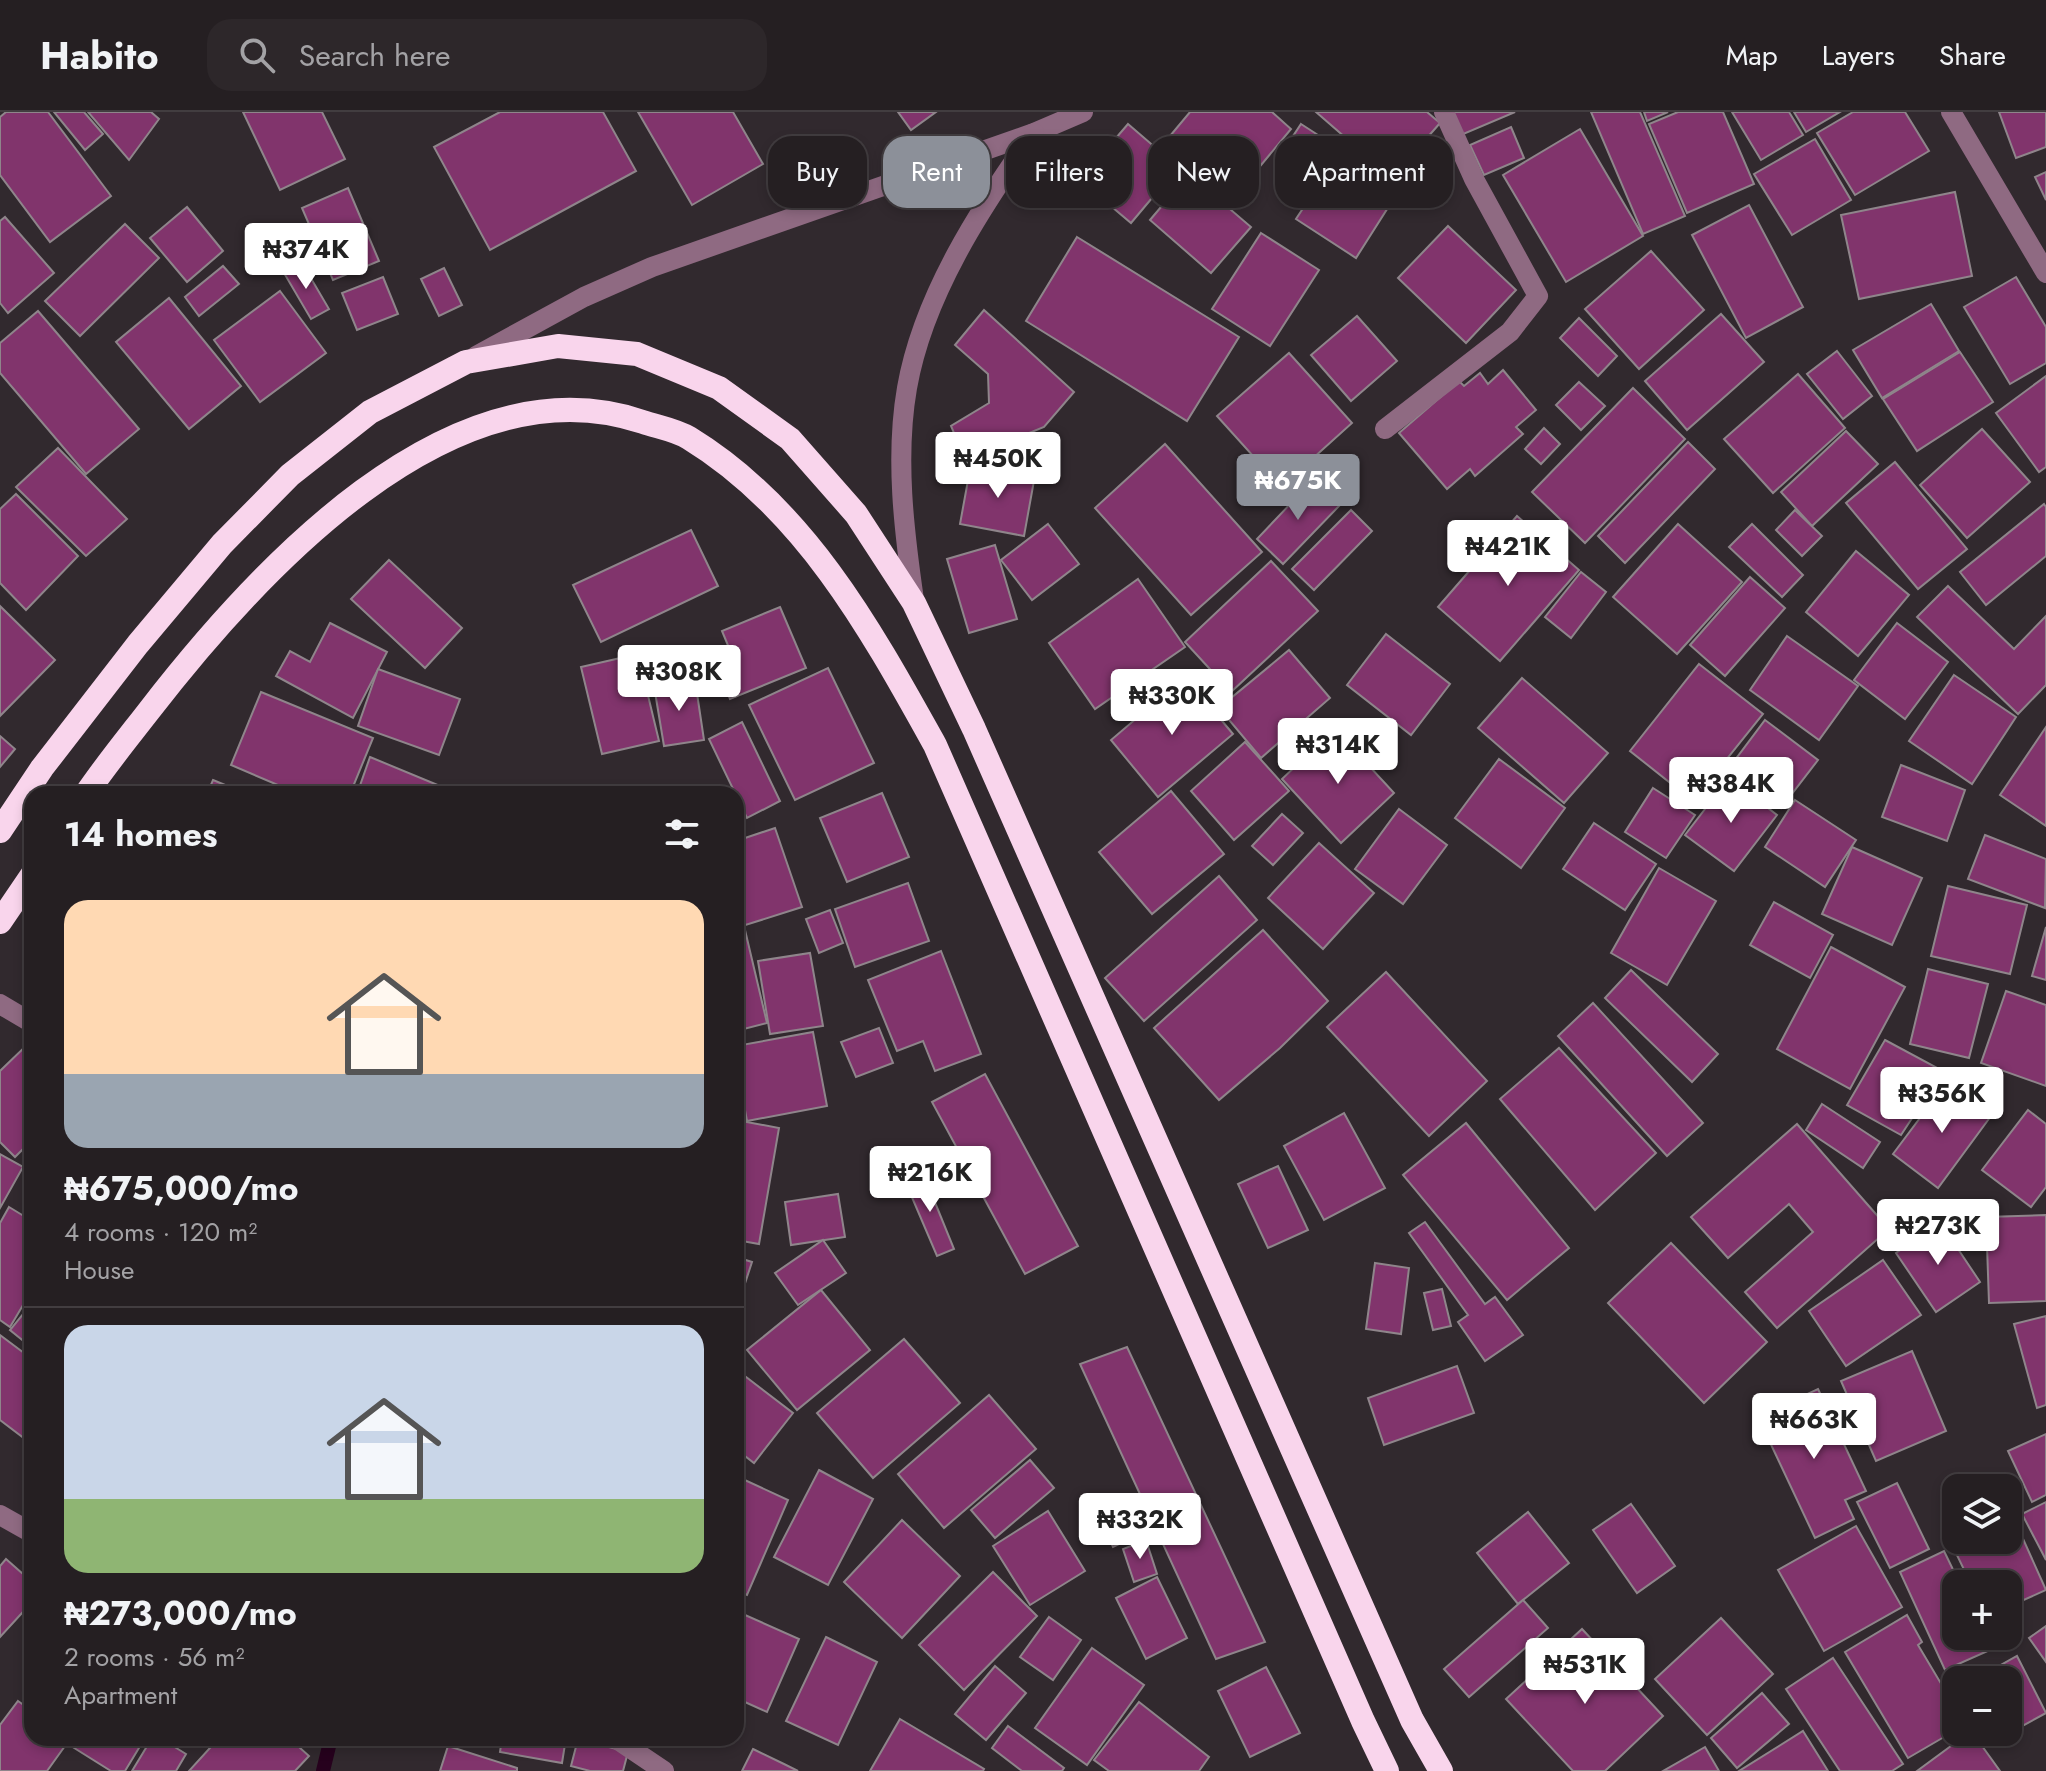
<!DOCTYPE html>
<meta charset="utf-8">
<style>
:root{--surface:#251f22;--page:#2d272a;--text:#f1f3f6;--muted:#a3a2a5;--line:#423d40;--accent:#8c9099}
body{margin:0;font-family:Jost,sans-serif;background:var(--page);color:var(--text);height:100vh;display:flex;flex-direction:column;font-size:30px;white-space:nowrap}
*{box-sizing:border-box;margin:0}
p{font-size:26px;color:var(--muted)}
.icon{flex:none;width:44px;height:44px;fill:none;stroke:currentColor;stroke-width:2;stroke-linecap:round;stroke-linejoin:round}
.map{position:relative;flex:1;overflow:hidden}
.sheet{position:absolute;left:24px;top:674px;width:720px;height:960px;display:flex;flex-direction:column;background:var(--surface);border-radius:24px;box-shadow:0 4px 12px #0003,0 0 0 2px var(--line)}
.sheet>*{flex:none}
.hud{position:absolute;left:768px;top:24px;width:760px;height:72px;display:flex;gap:16px}
.fabs{position:absolute;left:1942px;top:1362px;display:grid;gap:16px}
.fabs a{display:grid;place-items:center;width:80px;height:80px;border-radius:16px;background:var(--surface);box-shadow:0 4px 12px #0003,0 0 0 2px var(--line);font-size:40px}
.price{position:absolute;translate:-50% -68px;padding:0 18px;border-radius:8px;background:#fff;color:#222;font-size:26px;line-height:52px;filter:drop-shadow(0 2px 4px #0008)}
.price::after{content:'';position:absolute;left:50%;top:48px;width:24px;height:18px;margin-left:-12px;background:inherit;clip-path:polygon(0 0,100% 0,50% 100%)}
.price.on{background:var(--accent);color:#fff}
ul{padding:0;list-style:none}
li{display:grid;align-content:center;gap:16px;height:424px;padding:0 40px}
li+li{border-top:2px solid var(--line)}
li span{display:grid;place-items:center;height:248px;border-radius:24px;color:#555}
li>.icon{margin-inline-start:auto}
span .icon{width:144px;height:144px;fill:#fffc;stroke-width:1}
li b{font-size:34px}
h2{display:flex;justify-content:space-between;align-items:center;height:96px;padding:0 40px;font-size:34px}
.tag{padding:0 28px;border-radius:24px;background:var(--surface);box-shadow:0 4px 12px #0003,0 0 0 2px var(--line);font-size:28px;line-height:72px}
.tag.on{background:var(--accent);color:#fff}
header{display:flex;align-items:center;gap:48px;box-sizing:border-box;height:112px;padding:0 40px;background:var(--surface);border-bottom:2px solid var(--line)}
header strong{font-size:38px}
nav{display:flex;gap:44px;margin-inline-start:auto;font-size:28px}
.search{width:560px;height:72px;background:var(--page);display:flex;align-items:center;gap:20px;box-sizing:border-box;padding:0 28px;border-radius:24px;color:var(--muted);font-size:30px}
.map>svg:first-child{display:block}
</style>
<header>
<strong>Habito</strong>
<div class="search"><svg class="icon" aria-label="search" viewBox="0 0 24 24"><circle cx="10" cy="10" r="6"/><path d="M15 15l6 6"/></svg>Search here</div>
<nav><a>Map</a><a>Layers</a><a>Share</a></nav>
</header>
<div class="map">
<svg width="2046" height="1659" viewBox="0 0 2046 1659">
<rect width="100%" height="100%" fill="#31292e"/>
<g fill="none" stroke-linecap="round" stroke-linejoin="round">
<polyline stroke="#26011d" stroke-width="14" points="323,1659 331,1626"/>
</g>
<g fill="#81346c" stroke="#8f858b" stroke-width="2">
<polygon points="6,0 48,0 111,84 50,130 0,63 0,5"/>
<polygon points="54,0 84,0 103,22 85,38"/>
<polygon points="88,0 151,0 159,7 129,48"/>
<polygon points="243,0 322,0 345,47 280,78"/>
<polygon points="500,0 603,0 636,59 490,138 434,35"/>
<polygon points="638,0 733,0 763,52 692,93"/>
<polygon points="898,0 936,0 911,18"/>
<polygon points="1190,0 1272,0 1291,17 1232,88 1165,30"/>
<polygon points="1316,0 1427,0 1440,11 1392,66"/>
<polygon points="1451,0 1515,0 1461,23"/>
<polygon points="1591,0 1640,0 1685,104 1643,122"/>
<polygon points="1644,0 1668,0 1647,9"/>
<polygon points="1678,0 1723,0 1754,72 1687,101 1649,12"/>
<polygon points="1732,0 1789,0 1803,23 1761,48"/>
<polygon points="1794,0 1840,0 1806,20"/>
<polygon points="1853,0 1905,0 1929,39 1855,83 1817,21"/>
<polygon points="1999,0 2046,0 2046,35 2016,46"/>
<polygon points="1128,12 1178,55 1131,111 1080,68"/>
<polygon points="1301,12 1338,36 1313,74 1276,50"/>
<polygon points="1511,15 1524,46 1484,63 1470,33"/>
<polygon points="1580,17 1643,124 1566,170 1503,63"/>
<polygon points="1815,27 1851,88 1792,123 1754,62"/>
<polygon points="1337,45 1396,83 1356,146 1296,107"/>
<polygon points="2046,60 2046,88 2035,65"/>
<polygon points="1189,62 1251,115 1211,161 1150,108"/>
<polygon points="348,76 379,149 333,168 302,96"/>
<polygon points="1955,80 1972,164 1859,187 1841,103"/>
<polygon points="1749,93 1803,195 1746,226 1692,123"/>
<polygon points="187,95 223,139 187,170 150,126"/>
<polygon points="5,105 54,161 8,201 0,191 0,109"/>
<polygon points="125,112 159,146 80,224 45,189"/>
<polygon points="1448,114 1516,178 1466,231 1398,166"/>
<polygon points="1261,121 1319,158 1270,234 1212,197"/>
<polygon points="1077,125 1239,225 1187,309 1026,209"/>
<polygon points="1651,139 1704,198 1639,257 1585,197"/>
<polygon points="302,151 329,197 311,207 284,161"/>
<polygon points="223,154 239,172 199,204 185,185"/>
<polygon points="444,156 462,193 439,204 421,167"/>
<polygon points="383,165 398,202 357,218 342,181"/>
<polygon points="2016,165 2046,215 2046,251 2010,272 1964,195"/>
<polygon points="280,179 326,241 260,290 214,228"/>
<polygon points="169,186 241,274 189,317 116,230"/>
<polygon points="1931,192 1959,239 1882,286 1853,238"/>
<polygon points="984,198 1074,280 1044,315 965,347 951,314 989,291 988,262 955,233"/>
<polygon points="38,199 139,317 86,362 0,261 0,231"/>
<polygon points="1721,202 1764,250 1687,318 1645,269"/>
<polygon points="1357,204 1397,249 1351,289 1311,243"/>
<polygon points="1579,206 1617,244 1598,264 1560,226"/>
<polygon points="1837,239 1872,284 1843,307 1807,262"/>
<polygon points="1960,240 1993,290 1917,339 1883,287"/>
<polygon points="1289,241 1352,311 1281,375 1217,304"/>
<polygon points="1503,258 1536,298 1516,315 1523,322 1475,364 1470,357 1447,377 1399,321 1459,269 1464,274 1480,261 1488,272"/>
<polygon points="1798,262 1845,316 1773,381 1724,327"/>
<polygon points="2046,264 2046,355 2039,360 1996,301"/>
<polygon points="1579,270 1605,294 1581,318 1556,293"/>
<polygon points="1633,276 1685,327 1585,431 1532,380"/>
<polygon points="1544,316 1560,332 1541,352 1525,337"/>
<polygon points="1982,317 2030,370 1967,426 1920,373"/>
<polygon points="1846,319 1878,352 1812,414 1781,380"/>
<polygon points="1688,330 1715,357 1625,451 1598,424"/>
<polygon points="1165,332 1262,440 1191,503 1095,396"/>
<polygon points="58,336 127,407 86,444 16,375"/>
<polygon points="1895,350 1967,437 1918,477 1846,391"/>
<polygon points="971,352 1035,363 1024,424 960,412"/>
<polygon points="1313,368 1340,393 1283,452 1257,427"/>
<polygon points="16,382 78,444 26,498 0,471 0,397"/>
<polygon points="2044,392 2046,395 2046,444 1986,493 1960,460"/>
<polygon points="1351,398 1372,419 1314,478 1292,457"/>
<polygon points="1795,398 1822,424 1802,444 1776,418"/>
<polygon points="1517,404 1579,458 1500,549 1438,495"/>
<polygon points="1048,412 1079,452 1032,488 1001,448"/>
<polygon points="1678,412 1742,470 1677,542 1613,485"/>
<polygon points="1752,412 1803,463 1782,485 1729,435"/>
<polygon points="691,418 718,474 601,530 573,473"/>
<polygon points="995,433 1017,507 969,521 947,447"/>
<polygon points="1856,439 1909,483 1858,544 1806,500"/>
<polygon points="389,448 462,516 425,556 351,487"/>
<polygon points="1271,449 1318,499 1231,580 1185,530"/>
<polygon points="1581,460 1606,480 1571,526 1545,505"/>
<polygon points="1750,465 1785,496 1725,564 1690,533"/>
<polygon points="1138,467 1185,535 1095,597 1049,531"/>
<polygon points="1948,474 2014,537 2046,504 2046,573 2018,602 1917,505"/>
<polygon points="0,494 55,548 0,604"/>
<polygon points="780,495 806,556 730,587 715,550 732,543 722,519"/>
<polygon points="330,511 387,540 353,606 276,564 290,539 310,550"/>
<polygon points="1897,511 1948,550 1905,607 1854,568"/>
<polygon points="1386,522 1450,572 1411,623 1347,573"/>
<polygon points="1787,524 1858,574 1819,628 1750,578"/>
<polygon points="1289,538 1330,586 1261,646 1219,596"/>
<polygon points="638,542 659,629 602,642 581,555"/>
<polygon points="1699,552 1763,602 1693,689 1630,639"/>
<polygon points="828,556 874,651 795,688 749,593"/>
<polygon points="378,557 460,587 439,643 358,614"/>
<polygon points="1954,563 2016,605 1972,672 1909,629"/>
<polygon points="1185,565 1233,622 1158,685 1111,628"/>
<polygon points="1522,566 1608,641 1564,691 1478,616"/>
<polygon points="695,568 704,628 664,634 654,574"/>
<polygon points="261,580 373,626 350,682 299,682 231,653"/>
<polygon points="1765,608 1818,648 1781,696 1729,656"/>
<polygon points="742,610 780,689 747,706 709,627"/>
<polygon points="2046,615 2046,714 2000,683"/>
<polygon points="1335,617 1394,681 1341,731 1282,667"/>
<polygon points="0,624 15,637 0,655"/>
<polygon points="1245,630 1289,679 1234,728 1191,679"/>
<polygon points="370,645 440,674 465,682 357,682"/>
<polygon points="1499,647 1565,696 1521,756 1455,706"/>
<polygon points="1901,653 1965,678 1947,729 1882,705"/>
<polygon points="1729,666 1777,703 1734,759 1685,723"/>
<polygon points="213,668 247,682 207,682"/>
<polygon points="1653,676 1695,703 1666,746 1625,720"/>
<polygon points="1171,679 1224,742 1152,802 1099,740"/>
<polygon points="882,681 909,745 847,770 820,706"/>
<polygon points="1795,688 1856,728 1825,775 1765,735"/>
<polygon points="1399,697 1447,733 1403,792 1355,757"/>
<polygon points="1282,702 1303,721 1273,753 1252,734"/>
<polygon points="1594,711 1656,752 1625,798 1563,757"/>
<polygon points="775,716 802,795 736,816 736,729"/>
<polygon points="1985,723 2046,747 2045,796 1968,767"/>
<polygon points="1319,731 1374,781 1323,837 1268,786"/>
<polygon points="1852,735 1922,766 1892,833 1822,802"/>
<polygon points="1659,756 1716,789 1667,873 1611,841"/>
<polygon points="1219,764 1257,808 1144,909 1105,866"/>
<polygon points="908,771 929,829 855,855 835,797"/>
<polygon points="1948,774 2027,793 2010,862 1931,844"/>
<polygon points="1774,790 1833,823 1810,866 1750,833"/>
<polygon points="830,798 843,831 819,841 806,807"/>
<polygon points="2046,815 2046,868 2032,864"/>
<polygon points="745,818 767,911 736,919 736,821"/>
<polygon points="1263,818 1328,889 1280,936 1219,988 1154,916"/>
<polygon points="1831,835 1905,875 1850,977 1777,937"/>
<polygon points="941,839 981,942 935,959 923,929 897,939 868,868"/>
<polygon points="810,841 823,914 770,922 758,849"/>
<polygon points="1928,857 1988,872 1969,946 1910,932"/>
<polygon points="1631,858 1718,942 1692,970 1605,886"/>
<polygon points="1386,860 1487,969 1429,1024 1327,915"/>
<polygon points="2006,879 2046,893 2046,974 1981,951"/>
<polygon points="1593,891 1703,1011 1667,1044 1558,924"/>
<polygon points="879,916 893,951 856,965 841,930"/>
<polygon points="813,920 827,994 747,1009 736,949 736,934"/>
<polygon points="32,928 32,1028 15,1045 0,1030 0,959"/>
<polygon points="1885,928 1943,959 1901,1023 1847,993"/>
<polygon points="1559,936 1656,1041 1595,1098 1500,987"/>
<polygon points="985,962 1078,1134 1025,1162 932,990"/>
<polygon points="1947,970 1991,1004 1938,1076 1893,1042"/>
<polygon points="1822,992 1880,1030 1863,1056 1806,1018"/>
<polygon points="2028,998 2046,1012 2046,1075 2031,1095 1982,1058"/>
<polygon points="1344,1001 1385,1076 1324,1108 1284,1034"/>
<polygon points="736,1008 779,1016 759,1132 736,1128"/>
<polygon points="1466,1011 1569,1136 1507,1188 1403,1063"/>
<polygon points="1797,1012 1889,1117 1777,1216 1745,1180 1813,1120 1789,1092 1728,1146 1691,1105"/>
<polygon points="0,1042 23,1055 0,1096"/>
<polygon points="1278,1054 1308,1118 1268,1136 1238,1072"/>
<polygon points="923,1061 954,1137 937,1144 905,1069"/>
<polygon points="838,1082 845,1125 791,1133 785,1090"/>
<polygon points="9,1095 32,1109 32,1178 10,1215 0,1208 0,1111"/>
<polygon points="2046,1103 2046,1189 1989,1191 1986,1105"/>
<polygon points="1425,1110 1485,1192 1495,1185 1523,1223 1485,1249 1458,1210 1468,1203 1409,1121"/>
<polygon points="1940,1110 1980,1170 1936,1200 1896,1141"/>
<polygon points="823,1128 846,1161 798,1193 775,1161"/>
<polygon points="1671,1131 1767,1230 1704,1291 1608,1191"/>
<polygon points="736,1145 752,1150 736,1199"/>
<polygon points="1883,1148 1921,1203 1846,1254 1809,1199"/>
<polygon points="1375,1151 1409,1156 1401,1222 1366,1217"/>
<polygon points="1442,1177 1451,1214 1433,1218 1424,1181"/>
<polygon points="821,1178 870,1238 797,1298 747,1238"/>
<polygon points="32,1191 32,1236 10,1218"/>
<polygon points="2046,1204 2046,1293 2037,1296 2014,1212"/>
<polygon points="0,1223 32,1247 32,1326 29,1330 0,1308"/>
<polygon points="904,1227 960,1291 873,1366 817,1301"/>
<polygon points="1127,1235 1265,1530 1216,1547 1080,1252"/>
<polygon points="1912,1239 1946,1319 1876,1349 1841,1269"/>
<polygon points="1457,1254 1474,1301 1384,1333 1368,1286"/>
<polygon points="737,1258 793,1301 754,1351 736,1337"/>
<polygon points="1818,1277 1866,1379 1845,1388 1854,1407 1815,1426 1758,1305"/>
<polygon points="989,1283 1036,1337 944,1416 898,1362"/>
<polygon points="2046,1322 2046,1383 2032,1390 2008,1339"/>
<polygon points="1030,1348 1054,1376 995,1426 971,1398"/>
<polygon points="819,1358 873,1387 828,1473 774,1445"/>
<polygon points="736,1364 788,1388 747,1483 736,1478"/>
<polygon points="1897,1371 1929,1437 1890,1456 1857,1390"/>
<polygon points="1137,1388 1151,1417 1113,1435 1100,1406"/>
<polygon points="2046,1390 2046,1448 2022,1402"/>
<polygon points="1631,1392 1675,1454 1637,1481 1593,1418"/>
<polygon points="1048,1399 1085,1459 1030,1493 993,1434"/>
<polygon points="1528,1400 1569,1451 1518,1492 1477,1441"/>
<polygon points="902,1408 960,1464 902,1526 844,1470"/>
<polygon points="2015,1409 2046,1478 2008,1495 2008,1472 1971,1472 1954,1437 1973,1428 2008,1428 2008,1412"/>
<polygon points="1856,1414 1902,1495 1824,1539 1778,1458"/>
<polygon points="1146,1428 1157,1462 1134,1470 1123,1437"/>
<polygon points="1944,1439 1960,1472 1956,1472 1956,1524 1984,1524 1990,1538 1945,1558 1900,1460"/>
<polygon points="6,1447 32,1470 32,1490 0,1525 0,1454"/>
<polygon points="993,1460 1037,1504 964,1578 919,1533"/>
<polygon points="1157,1465 1187,1526 1146,1547 1116,1486"/>
<polygon points="1523,1488 1548,1516 1469,1585 1444,1557"/>
<polygon points="736,1499 799,1527 767,1600 736,1586"/>
<polygon points="1907,1503 1922,1530 1918,1533 1946,1580 1951,1577 1956,1587 1956,1618 1908,1646 1845,1540"/>
<polygon points="1049,1505 1081,1528 1053,1568 1020,1545"/>
<polygon points="1721,1506 1773,1562 1707,1623 1655,1567"/>
<polygon points="2046,1514 2046,1550 2029,1526"/>
<polygon points="1582,1517 1663,1604 1605,1659 1573,1659 1506,1587"/>
<polygon points="826,1525 877,1550 838,1633 786,1609"/>
<polygon points="1092,1536 1144,1573 1087,1653 1035,1616"/>
<polygon points="2017,1544 2046,1601 1993,1630 1988,1620 2008,1620 2008,1568 1974,1568"/>
<polygon points="1833,1546 1903,1652 1892,1659 1840,1659 1786,1577"/>
<polygon points="995,1554 1026,1581 986,1628 955,1602"/>
<polygon points="1266,1555 1300,1621 1250,1645 1218,1579"/>
<polygon points="1762,1581 1789,1612 1737,1656 1711,1626"/>
<polygon points="18,1589 32,1599 32,1626 70,1627 47,1659 0,1659 0,1613"/>
<polygon points="1139,1590 1209,1645 1199,1659 1109,1659 1094,1648"/>
<polygon points="900,1607 984,1657 983,1659 870,1659"/>
<polygon points="1008,1614 1064,1656 1062,1659 1022,1659 992,1636"/>
<polygon points="1803,1619 1828,1659 1739,1659"/>
<polygon points="1972,1620 2000,1659 1917,1659 1970,1620"/>
<polygon points="76,1626 145,1626 125,1659 111,1659 71,1634"/>
<polygon points="152,1626 160,1626 186,1642 176,1659 132,1659"/>
<polygon points="219,1626 289,1626 309,1644 295,1659 189,1659"/>
<polygon points="502,1626 566,1626 562,1651 500,1640"/>
<polygon points="578,1627 628,1640 623,1659 590,1659 571,1654"/>
<polygon points="448,1634 517,1656 517,1659 440,1659"/>
<polygon points="1705,1635 1719,1659 1663,1659"/>
<polygon points="753,1637 784,1652 798,1659 742,1659"/>
</g>
<g fill="none" stroke-linecap="round" stroke-linejoin="round">
<g stroke="#8f6a82" stroke-width="20">
<polyline points="1951,0 2046,161"/>
<polyline points="476,244 584,185 652,155 1034,21 1083,0"/>
<polyline points="1385,317 1510,220 1538,184 1474,67 1444,0"/>
<path d="M914,488C904,419 895,345 907,276C923,184 981,95 1034,21"/>
<polyline points="0,892 32,911"/>
<polyline points="0,1403 32,1421"/>
<polyline points="615,1626 664,1659"/>
</g>
<g stroke="#f9d5ec" stroke-width="24">
<path d="M86,682C105,654 127,627 148,600C253,464 450,244 643,310C658,315 676,318 689,326C805,397 871,518 935,633L1363,1609L1387,1659"/>
<polyline points="0,719 42,656 138,532 222,432 290,363 370,300 466,250 558,234 637,242 719,276 790,327 856,402 914,491 974,617 1412,1608 1441,1659"/>
<polyline points="0,810 32,763"/>
</g>
</g>
</svg>
<div class="fabs">
<a><svg class="icon" aria-label="layers" viewBox="0 0 24 24"><path d="M12 4l9 5-9 5-9-5zM3 14l9 5 9-5"/></svg></a>
<a>+</a>
<a>−</a>
</div>
<b class="price" style="left:306px;top:179px">₦374K</b>
<b class="price" style="left:998px;top:388px">₦450K</b>
<b class="price on" style="left:1298px;top:410px">₦675K</b>
<b class="price" style="left:1508px;top:476px">₦421K</b>
<b class="price" style="left:679px;top:601px">₦308K</b>
<b class="price" style="left:1172px;top:625px">₦330K</b>
<b class="price" style="left:1338px;top:674px">₦314K</b>
<b class="price" style="left:1731px;top:713px">₦384K</b>
<b class="price" style="left:1942px;top:1023px">₦356K</b>
<b class="price" style="left:930px;top:1102px">₦216K</b>
<b class="price" style="left:1938px;top:1155px">₦273K</b>
<b class="price" style="left:1814px;top:1349px">₦663K</b>
<b class="price" style="left:1140px;top:1449px">₦332K</b>
<b class="price" style="left:1585px;top:1594px">₦531K</b>
<div class="hud">
<a class="tag">Buy</a>
<a class="tag on">Rent</a>
<a class="tag">Filters</a>
<a class="tag">New</a>
<a class="tag">Apartment</a>
</div>
<section class="sheet">
<h2>14 homes<svg class="icon" aria-label="filters" viewBox="0 0 24 24"><path d="M4 7h16M4 17h16"/><circle cx="9" cy="7" r="2"/><circle cx="15" cy="17" r="2"/></svg></h2>
<ul>
<li><span style="background:linear-gradient(#ffd9b3 70%,#9aa5b1 0)"><svg class="icon" aria-label="home" viewBox="0 0 24 24"><path d="M3 11l9-7 9 7M6 9v11h12V9"/></svg></span><div><b>₦675,000/mo</b><p>4 rooms · 120 m²</p><p>House</p></div></li>
<li><span style="background:linear-gradient(#c9d6e8 70%,#8fb573 0)"><svg class="icon" aria-label="home" viewBox="0 0 24 24"><path d="M3 11l9-7 9 7M6 9v11h12V9"/></svg></span><div><b>₦273,000/mo</b><p>2 rooms · 56 m²</p><p>Apartment</p></div></li>
</ul>
</section>
</div>
